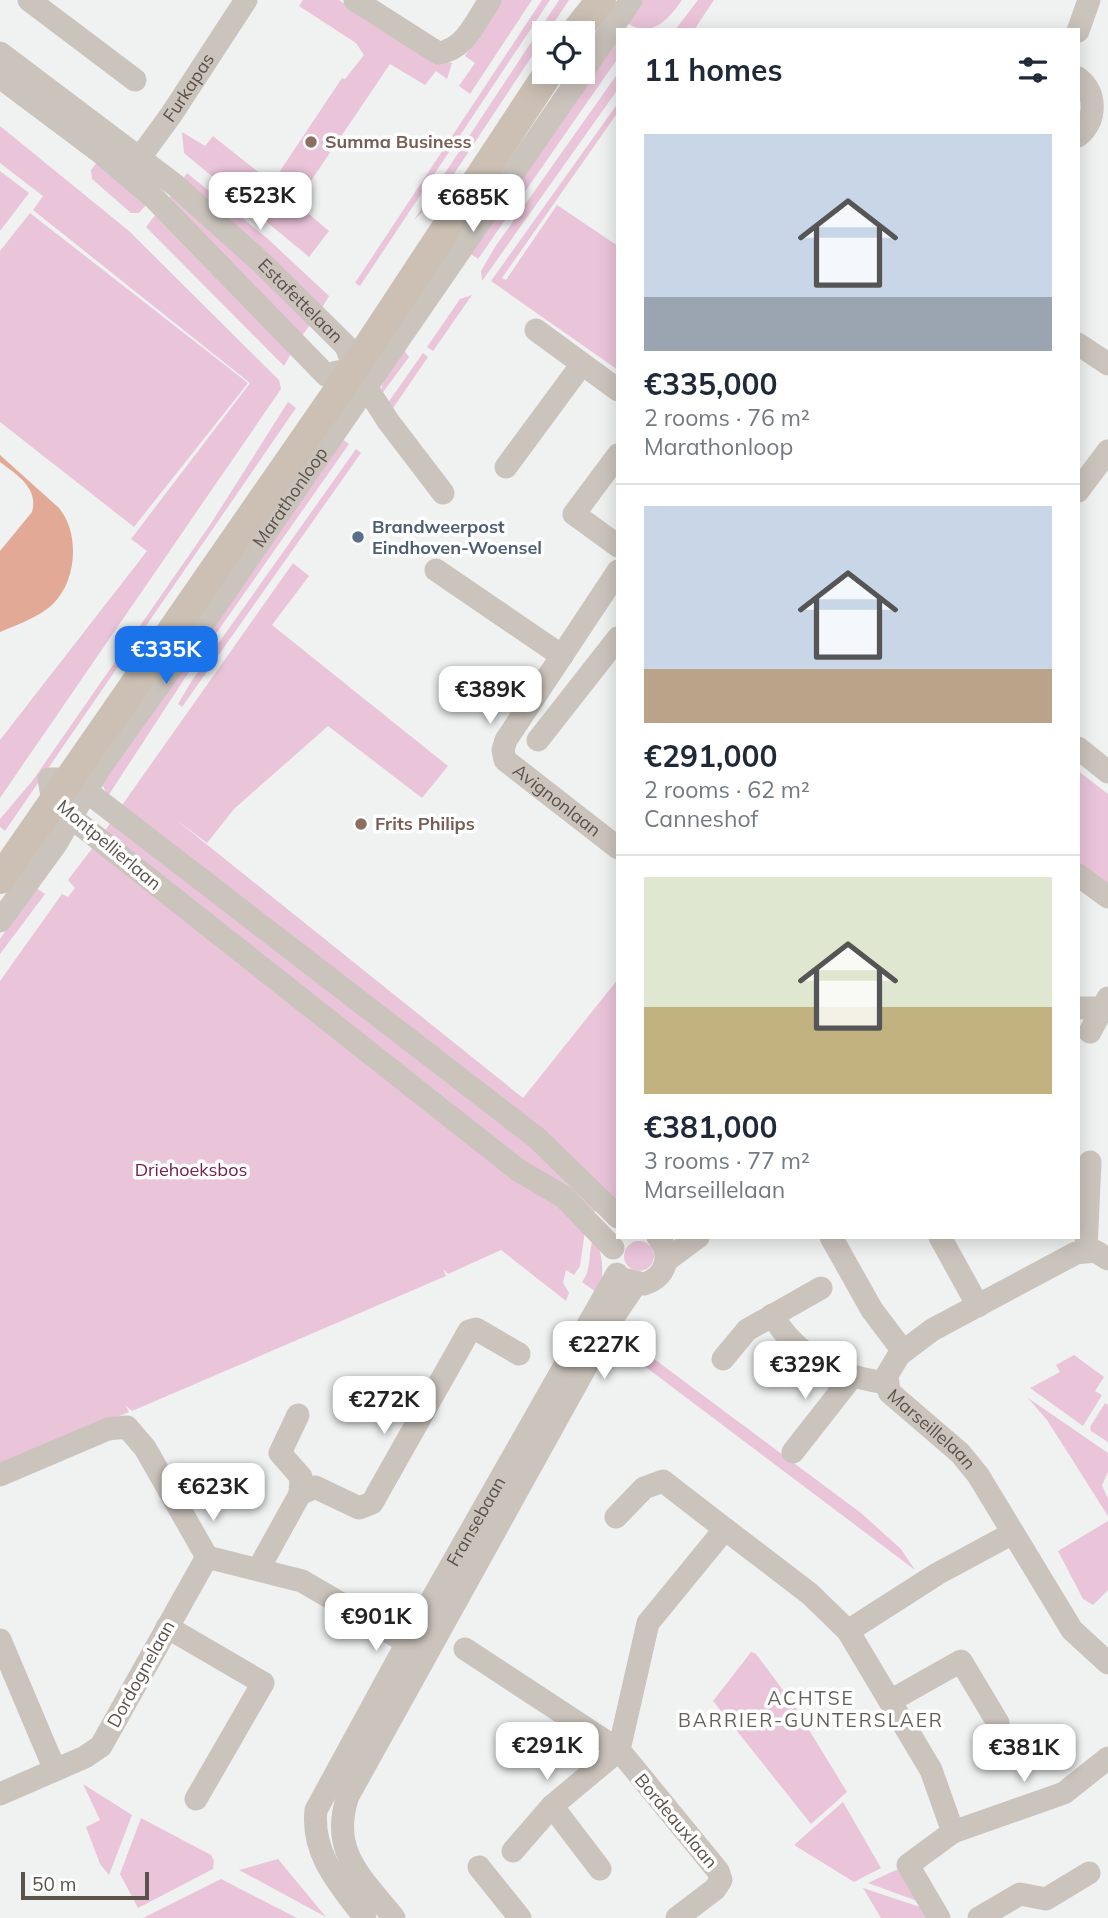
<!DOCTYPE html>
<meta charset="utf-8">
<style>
:root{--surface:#fff;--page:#f6f6f7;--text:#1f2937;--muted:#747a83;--line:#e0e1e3;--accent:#1a73e8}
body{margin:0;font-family:Mulish,sans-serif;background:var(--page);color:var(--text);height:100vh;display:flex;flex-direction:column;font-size:26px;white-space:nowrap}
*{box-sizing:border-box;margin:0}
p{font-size:23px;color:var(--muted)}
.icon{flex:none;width:38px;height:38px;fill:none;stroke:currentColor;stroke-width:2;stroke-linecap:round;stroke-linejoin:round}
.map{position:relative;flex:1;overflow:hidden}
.drawer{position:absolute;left:616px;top:28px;width:464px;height:1211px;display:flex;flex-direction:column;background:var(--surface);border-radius:0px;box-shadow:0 4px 18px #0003}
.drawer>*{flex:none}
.controls{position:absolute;left:532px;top:21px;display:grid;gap:14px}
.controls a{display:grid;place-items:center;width:63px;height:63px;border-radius:0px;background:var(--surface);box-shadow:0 4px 18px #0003;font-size:35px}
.scale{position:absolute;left:21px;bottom:18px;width:128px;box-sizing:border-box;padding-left:7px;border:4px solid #5b534a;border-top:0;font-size:19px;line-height:24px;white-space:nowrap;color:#5b534a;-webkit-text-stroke:5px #fff;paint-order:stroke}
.price{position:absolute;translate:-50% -60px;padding:0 16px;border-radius:14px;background:#fff;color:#222;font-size:23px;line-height:46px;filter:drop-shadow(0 2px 4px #0008)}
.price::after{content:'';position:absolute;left:50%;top:42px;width:21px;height:16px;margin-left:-10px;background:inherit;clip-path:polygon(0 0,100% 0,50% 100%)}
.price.selected{background:var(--accent);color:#fff}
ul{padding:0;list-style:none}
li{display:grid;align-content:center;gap:14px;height:371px;padding:0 28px}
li+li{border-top:2px solid var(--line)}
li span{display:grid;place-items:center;height:217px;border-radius:0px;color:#555}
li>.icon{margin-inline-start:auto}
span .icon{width:126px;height:126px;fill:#fffc;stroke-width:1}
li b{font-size:30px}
h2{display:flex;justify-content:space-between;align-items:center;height:84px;padding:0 28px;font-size:30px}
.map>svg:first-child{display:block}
</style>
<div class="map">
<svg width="1108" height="1918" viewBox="0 0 1108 1918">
<rect width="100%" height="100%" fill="#f0f2f2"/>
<g fill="#eac4d9">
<polygon points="303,0 339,0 428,60 452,63 447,79 436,71 425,85 390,64 296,203 329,231 309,257 184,153 182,132 205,146 213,136 272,183 342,78 345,79 364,55 356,43 299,6"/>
<polygon points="501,0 532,0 470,94 459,86 475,63 465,56"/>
<polygon points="542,0 550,0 360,286 355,283"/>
<polygon points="559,0 569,0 438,198 414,220"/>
<path d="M643,0H682C668,20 651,39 627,23Z"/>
<polygon points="698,0 714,0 694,30 675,30"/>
<polygon points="618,38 618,58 478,259 471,254"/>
<polygon points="618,73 618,89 482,281 481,271 495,247"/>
<polygon points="618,103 618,112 502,278 506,280 557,205 618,246 618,370 491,281"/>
<polygon points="0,126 129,231 279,380 281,389 0,798 0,740 147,551 131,539 250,383 33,210 43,196 0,163"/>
<polygon points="98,161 146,205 139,213 131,213 92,179 91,170"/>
<polygon points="0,171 29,193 0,231"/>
<polygon points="187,173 268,239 329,296 322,308 183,179"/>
<polygon points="174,191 311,323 302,336 168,200"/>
<polygon points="30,213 248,383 134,527 0,422 0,251"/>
<polygon points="156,214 292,352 284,366 146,227"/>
<polygon points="472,295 433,351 427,347 460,299"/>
<polygon points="404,350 409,357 381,395 382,384"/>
<polygon points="423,353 428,357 391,411 385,407"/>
<polygon points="288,402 296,408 5,831 0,827 0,819 33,780 210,525"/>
<polygon points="342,439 349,444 185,678 108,796 102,784"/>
<polygon points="356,449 361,453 182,707 178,704 191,682"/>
<polygon points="293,563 309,576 272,625 448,766 422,798 328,726 234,809 207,843 175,819 523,1098 618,979 618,1201 120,808"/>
<polygon points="1078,771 1108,794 1108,889 1078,866"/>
<polygon points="111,822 456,1090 521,1135 599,1208 590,1216 527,1169 448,1100 104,832"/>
<polygon points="94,846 554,1197 585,1231 580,1266 574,1275 566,1270 563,1283 569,1293 566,1301 501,1250 448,1274 443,1269 446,1276 132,1411 125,1405 129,1412 0,1467 0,981 62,894 68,897 75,888 68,880"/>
<polygon points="36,888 45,894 0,954 0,939"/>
<path d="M594,1236C604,1255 604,1274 599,1294L582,1282C593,1267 587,1252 594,1236Z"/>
<circle cx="639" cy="1256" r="15"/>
<polygon points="634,1344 861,1513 901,1549 915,1570 627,1353"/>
<polygon points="1074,1355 1104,1377 1095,1391 1102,1395 1083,1426 1030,1388 1060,1372 1056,1365"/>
<polygon points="1028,1398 1108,1453 1108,1472 1102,1485 1108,1499 1108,1516 1047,1420"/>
<polygon points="1105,1403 1108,1405 1108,1442 1091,1431 1090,1427"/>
<polygon points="1108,1521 1108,1590 1093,1605 1083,1599 1058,1551"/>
<polygon points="751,1652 756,1654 792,1702 847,1792 811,1824 713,1701"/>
<polygon points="83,1784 132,1815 109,1875 100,1864 86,1827 100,1820"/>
<polygon points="843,1802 881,1868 854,1882 794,1845"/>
<polygon points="141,1818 211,1855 214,1861 213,1869 138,1908 120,1874"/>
<polygon points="278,1859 326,1917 239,1870"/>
<polygon points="896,1870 903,1871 920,1902 868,1883"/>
<polygon points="221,1879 297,1918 143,1918"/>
<polygon points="863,1888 923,1908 929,1918 881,1918"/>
</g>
<path fill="#e2aa96" d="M0,455L59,508C80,533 77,581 53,604C39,617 17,625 0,632V551L32,512C39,488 17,475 0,462Z"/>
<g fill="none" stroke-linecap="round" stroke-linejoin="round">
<g stroke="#cbc4bd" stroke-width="23">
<polyline points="29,0 135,80"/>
<path d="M355,0L438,53C465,50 476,21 490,0"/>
<polyline points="1078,31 1089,0"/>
<path id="s1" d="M0,53L175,185L264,265L346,346L354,368L388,421L443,493"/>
<polyline points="583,71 631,0"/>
<polyline points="0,77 100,152 154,198 326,375 354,368"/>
<path d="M1078,78C1097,93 1097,120 1078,136"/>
<path id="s2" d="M130,171L171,115L246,0"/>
<polyline points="536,330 618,390"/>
<polyline points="1078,344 1108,364"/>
<polyline points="618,455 574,514 618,546"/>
<polyline points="506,467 582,364"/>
<polyline points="1078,491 1108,451"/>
<polyline points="436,570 562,656"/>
<path id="s3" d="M618,571L506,740L503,750L505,760L618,848"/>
<polyline points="538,740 618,638"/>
<polyline points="1078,748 1108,772"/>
<polyline points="1078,875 1108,897"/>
<path id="s4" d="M0,921L56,844L99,769L210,614L583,72"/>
<polyline points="1078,1008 1108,1008"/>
<polyline points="1090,1032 1108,998"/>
<polyline points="831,1237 872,1310 903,1351"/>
<polyline points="940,1237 978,1306"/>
<polyline points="613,1248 564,1197 518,1170 72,818 53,802 49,779 70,779 107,807 537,1138 618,1217"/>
<polyline points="1086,1250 1090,1162"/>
<path id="s5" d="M1108,1259L1095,1251L1076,1253L932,1330L899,1355L887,1375L889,1392L960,1453L978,1475L1072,1630L1108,1663"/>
<polyline points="667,1260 698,1237"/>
<path d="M622,1279L644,1284C666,1277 673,1255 658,1237"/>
<path d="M772,1315C799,1360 838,1376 887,1383"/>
<polyline points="723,1359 747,1330 821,1288"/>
<polyline points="298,1415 280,1453 301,1477 300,1494"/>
<polyline points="793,1452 851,1378"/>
<polyline points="0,1475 108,1429 127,1427 145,1448 207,1557 101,1746 85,1757 0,1794"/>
<polyline points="616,1517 644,1488 663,1481 725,1529"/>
<polyline points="207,1557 302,1581 420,1650"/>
<polyline points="259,1568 300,1494 315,1487 359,1508 372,1503 469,1331 476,1329 519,1354"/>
<polyline points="167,1627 263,1683 196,1799"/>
<polyline points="848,1631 937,1574 1013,1533"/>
<polyline points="0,1640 55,1770"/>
<polyline points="465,1649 619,1750 552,1806 513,1851"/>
<polyline points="890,1701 961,1661 998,1723"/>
<polyline points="552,1806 600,1869"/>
<polyline points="953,1832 1064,1793 1108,1758"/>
<polyline points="479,1867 520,1918"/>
<path id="s6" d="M365,1918C340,1885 311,1854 316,1810L407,1643L617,1274"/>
<path d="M394,1918C362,1878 329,1851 348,1796L614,1316L635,1285"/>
<polyline points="677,1918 715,1889 721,1880 718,1871 619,1750 648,1623 725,1529 810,1594 848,1631 931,1770 953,1832 908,1865 939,1918"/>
<polyline points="979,1918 1020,1894 1046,1899 1089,1873"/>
</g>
<g stroke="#cbc0b3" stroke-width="30">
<polyline points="575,33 601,0"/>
<polyline points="0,879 354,368 549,72"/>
</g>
</g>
<g fill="#8d6e63" stroke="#fff" stroke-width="2.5">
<circle cx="311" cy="142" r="7"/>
<circle cx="361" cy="824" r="7"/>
</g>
<circle fill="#5c6f8a" stroke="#fff" stroke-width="2.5" cx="358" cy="537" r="7"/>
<g text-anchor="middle" stroke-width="7" stroke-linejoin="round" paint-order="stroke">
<g font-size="18" fill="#5b534a" stroke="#fff">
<text dy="6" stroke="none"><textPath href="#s2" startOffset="102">Furkapas</textPath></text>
<text dy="6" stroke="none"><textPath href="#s1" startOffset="390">Estafettelaan</textPath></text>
<text dy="6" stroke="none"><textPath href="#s4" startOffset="514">Marathonloop</textPath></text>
<text dy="6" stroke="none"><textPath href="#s3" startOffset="289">Avignonlaan</textPath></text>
<text transform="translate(109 845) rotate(40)" y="6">Montpellierlaan</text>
<text dy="6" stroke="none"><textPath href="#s5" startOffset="336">Marseillelaan</textPath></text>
<text dy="6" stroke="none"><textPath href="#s6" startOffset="452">Fransebaan</textPath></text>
<text transform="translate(141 1674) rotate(-61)" y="6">Dordognelaan</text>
<text transform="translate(676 1821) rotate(50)" y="6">Bordeauxlaan</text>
</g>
<g font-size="18" font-weight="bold" fill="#785e54" stroke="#fff" text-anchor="start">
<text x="325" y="148">Summa Business</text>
<text x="375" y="830">Frits Philips</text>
</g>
<g font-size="18" font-weight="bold" fill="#4e5e75" stroke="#fff" text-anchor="start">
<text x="372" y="533">Brandweerpost<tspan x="372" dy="21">Eindhoven-Woensel</tspan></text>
</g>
<g font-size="18" fill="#742247" stroke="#fff">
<text x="191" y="1176">Driehoeksbos</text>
</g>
<g font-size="19" letter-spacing="2" fill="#64615d" stroke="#fff">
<text x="811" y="1705">ACHTSE<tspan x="811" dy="22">BARRIER-GUNTERSLAER</tspan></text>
</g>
</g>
</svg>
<div class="controls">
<a><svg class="icon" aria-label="locate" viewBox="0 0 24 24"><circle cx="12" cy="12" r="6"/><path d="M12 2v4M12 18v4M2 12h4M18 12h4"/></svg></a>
</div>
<div class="scale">50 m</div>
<b class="price" style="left:260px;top:232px">€523K</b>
<b class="price" style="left:473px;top:234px">€685K</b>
<b class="price selected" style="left:166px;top:686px">€335K</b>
<b class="price" style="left:490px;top:726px">€389K</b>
<b class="price" style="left:604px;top:1381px">€227K</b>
<b class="price" style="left:805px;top:1401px">€329K</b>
<b class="price" style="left:384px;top:1436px">€272K</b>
<b class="price" style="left:213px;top:1523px">€623K</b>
<b class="price" style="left:376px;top:1653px">€901K</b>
<b class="price" style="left:547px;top:1782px">€291K</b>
<b class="price" style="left:1024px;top:1784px">€381K</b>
<section class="drawer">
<h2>11 homes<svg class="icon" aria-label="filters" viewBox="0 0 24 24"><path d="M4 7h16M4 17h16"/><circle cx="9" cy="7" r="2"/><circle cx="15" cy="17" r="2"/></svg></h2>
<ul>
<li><span style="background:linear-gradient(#c9d6e8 75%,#9aa5b1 0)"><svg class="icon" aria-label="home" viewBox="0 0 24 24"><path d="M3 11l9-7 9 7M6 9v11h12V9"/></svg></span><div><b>€335,000</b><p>2 rooms · 76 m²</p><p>Marathonloop</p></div></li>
<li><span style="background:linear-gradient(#c9d6e8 75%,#b9a48a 0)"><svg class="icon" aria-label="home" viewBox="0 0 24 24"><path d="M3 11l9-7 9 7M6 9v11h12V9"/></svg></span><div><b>€291,000</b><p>2 rooms · 62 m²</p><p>Canneshof</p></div></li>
<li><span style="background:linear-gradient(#dfe7d0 60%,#c2b280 0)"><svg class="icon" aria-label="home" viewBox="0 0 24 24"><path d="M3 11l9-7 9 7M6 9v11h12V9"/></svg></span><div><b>€381,000</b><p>3 rooms · 77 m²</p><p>Marseillelaan</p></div></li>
</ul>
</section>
</div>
